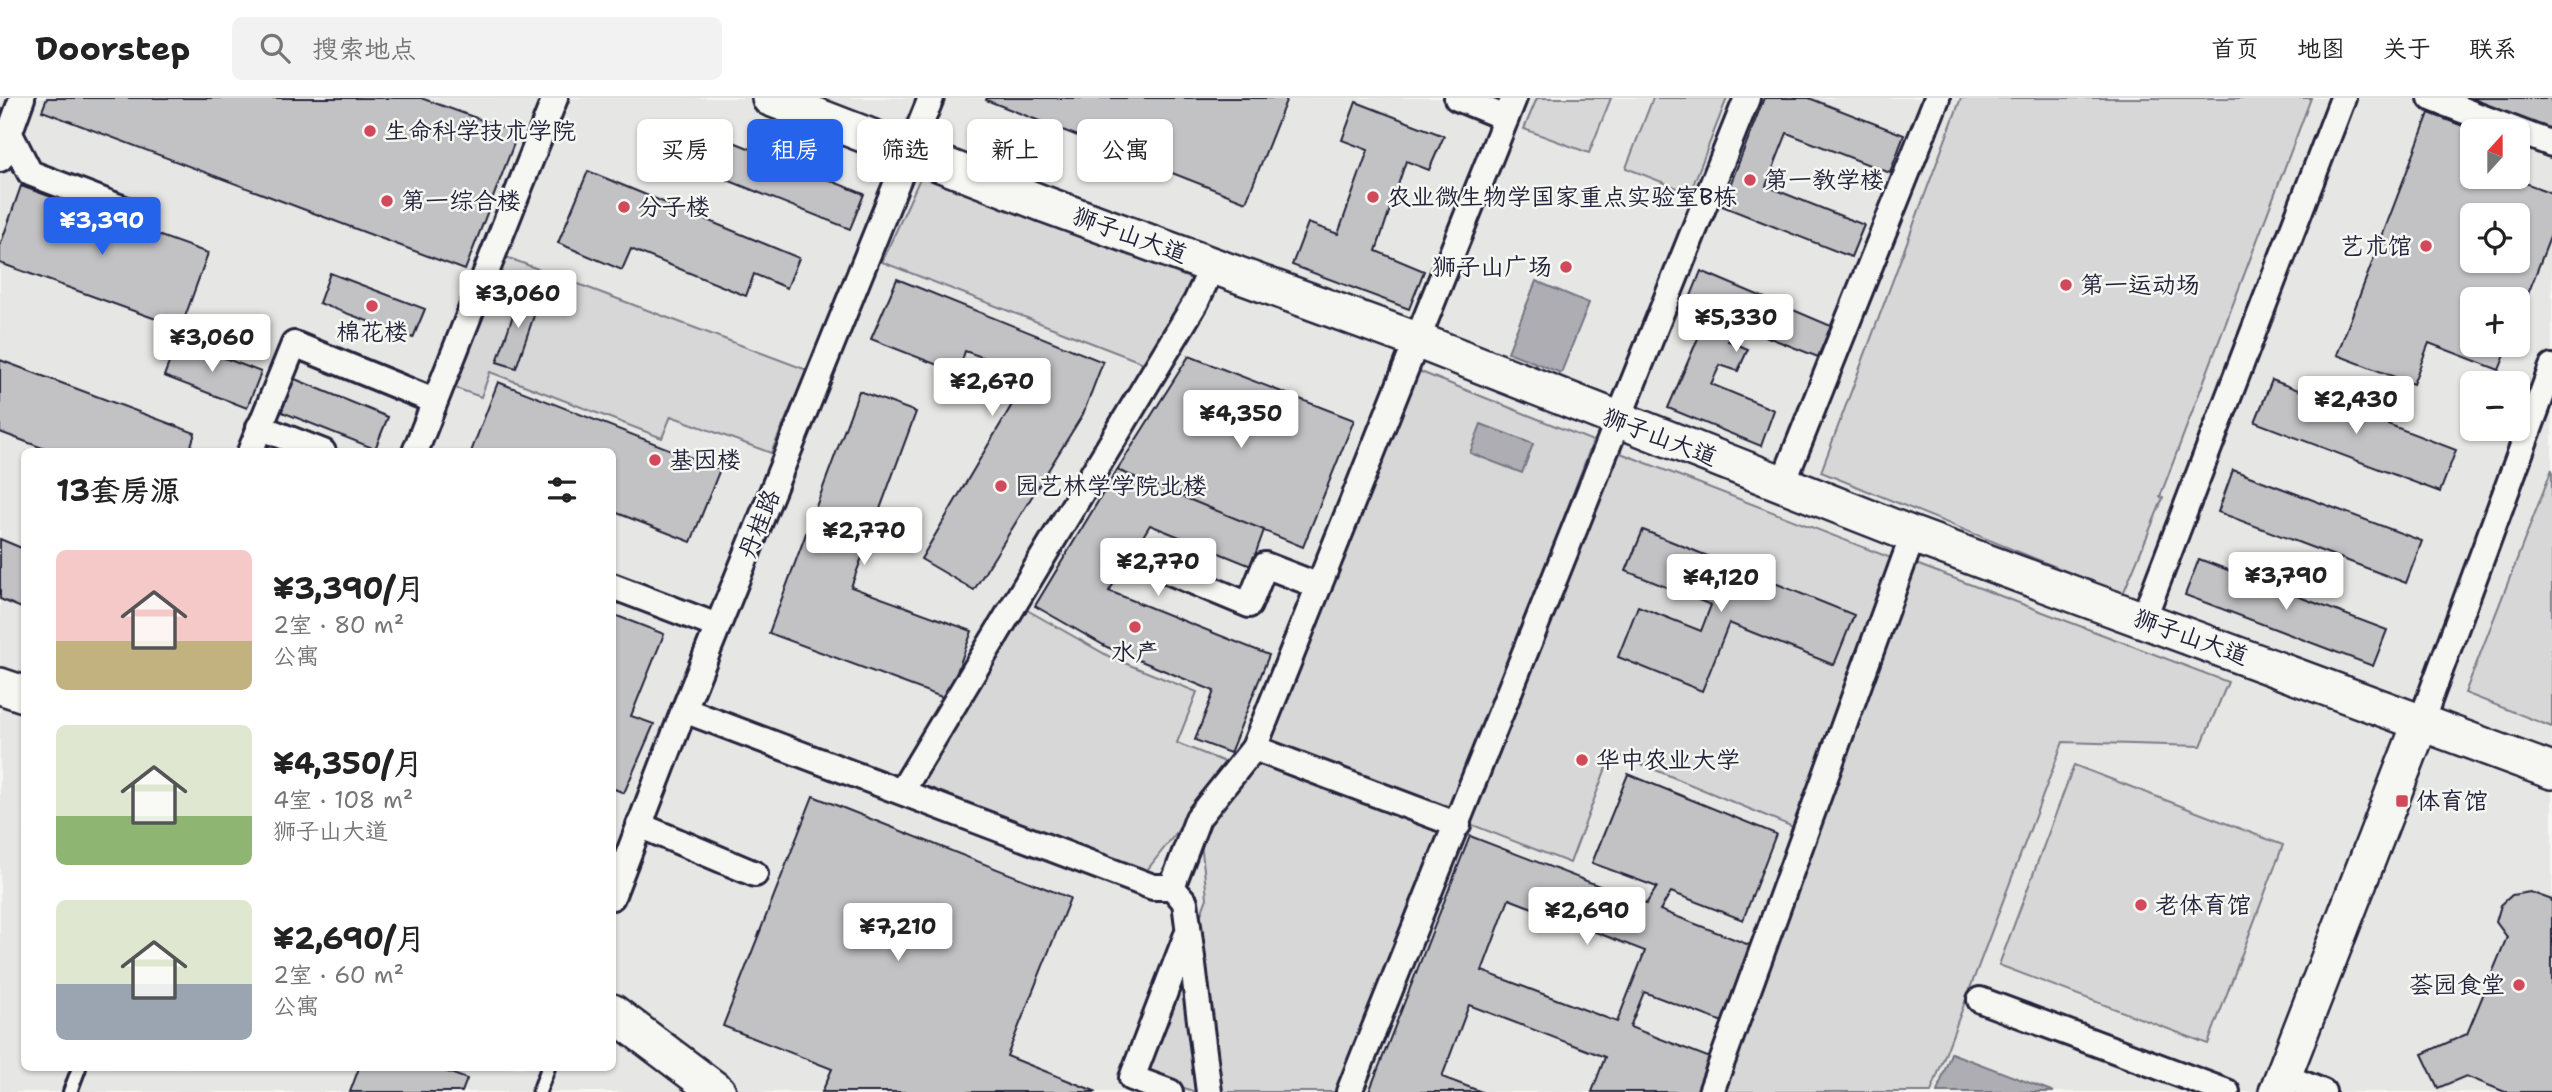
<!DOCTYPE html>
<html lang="zh">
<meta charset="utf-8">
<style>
:root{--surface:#fff;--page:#f2f2f2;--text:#222;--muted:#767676;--line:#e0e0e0;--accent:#2563eb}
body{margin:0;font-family:"Shantell Sans","LXGW WenKai TC",sans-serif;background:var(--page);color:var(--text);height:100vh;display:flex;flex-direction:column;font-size:26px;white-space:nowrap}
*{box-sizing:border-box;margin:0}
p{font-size:23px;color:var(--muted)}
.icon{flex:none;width:38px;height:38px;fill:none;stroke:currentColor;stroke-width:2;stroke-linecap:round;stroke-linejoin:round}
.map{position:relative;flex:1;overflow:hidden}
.side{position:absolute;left:21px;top:350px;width:595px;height:623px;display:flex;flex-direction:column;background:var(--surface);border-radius:10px;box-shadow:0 2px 5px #0004}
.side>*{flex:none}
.guide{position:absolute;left:637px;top:21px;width:665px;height:63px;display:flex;gap:14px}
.needle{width:46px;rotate:21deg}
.tools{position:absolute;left:2460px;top:21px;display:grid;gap:14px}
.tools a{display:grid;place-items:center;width:70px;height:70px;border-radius:10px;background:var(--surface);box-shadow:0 2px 5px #0004;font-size:35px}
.price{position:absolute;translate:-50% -60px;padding:0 16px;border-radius:7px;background:#fff;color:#222;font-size:23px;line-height:46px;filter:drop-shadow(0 2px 4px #0008)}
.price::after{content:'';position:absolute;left:50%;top:42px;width:21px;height:16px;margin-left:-10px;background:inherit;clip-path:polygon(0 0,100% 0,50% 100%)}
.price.current{background:var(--accent);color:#fff}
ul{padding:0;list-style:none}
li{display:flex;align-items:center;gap:21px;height:175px;padding:0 35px}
li span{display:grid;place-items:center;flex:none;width:196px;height:140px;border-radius:10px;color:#555}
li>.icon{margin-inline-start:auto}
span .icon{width:84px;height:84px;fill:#fffc;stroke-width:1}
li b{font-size:30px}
h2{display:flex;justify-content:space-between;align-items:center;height:84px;padding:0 35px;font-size:30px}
.pill{padding:0 24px;border-radius:10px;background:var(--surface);box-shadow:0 2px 5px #0004;font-size:24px;line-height:63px}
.pill.current{background:var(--accent);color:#fff}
header{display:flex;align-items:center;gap:42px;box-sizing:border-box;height:98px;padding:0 35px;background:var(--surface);border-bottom:2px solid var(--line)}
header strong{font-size:33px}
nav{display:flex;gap:38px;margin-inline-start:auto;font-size:24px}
.search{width:490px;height:63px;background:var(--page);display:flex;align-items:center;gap:18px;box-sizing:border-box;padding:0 24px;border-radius:10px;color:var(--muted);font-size:26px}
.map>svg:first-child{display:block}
</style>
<header>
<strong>Doorstep</strong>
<div class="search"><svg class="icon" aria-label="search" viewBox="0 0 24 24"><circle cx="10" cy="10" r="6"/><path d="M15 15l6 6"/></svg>搜索地点</div>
<nav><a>首页</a><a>地图</a><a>关于</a><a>联系</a></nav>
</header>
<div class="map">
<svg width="2552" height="994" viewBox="0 0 2552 994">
<rect width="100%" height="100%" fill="#f6f6f2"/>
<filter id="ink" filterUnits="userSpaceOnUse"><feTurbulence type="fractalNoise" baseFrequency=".0143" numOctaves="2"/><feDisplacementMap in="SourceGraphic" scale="14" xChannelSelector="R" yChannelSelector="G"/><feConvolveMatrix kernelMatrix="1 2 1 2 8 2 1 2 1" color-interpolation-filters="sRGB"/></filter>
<g filter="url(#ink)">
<path fill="#e6e6e4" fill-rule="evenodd" d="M0,0H2552V994H0ZM2473,33H2518V79H2473ZM2473,117H2518V163H2473ZM2473,201H2518V247H2473ZM2473,285H2518V331H2473ZM24,354H612V970H24Z"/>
<g fill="#d7d7d7" stroke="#7c7c89" stroke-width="2">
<polygon points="1537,0 1611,0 1589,55 1524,31"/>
<polygon points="1653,0 1727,0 1690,95 1626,70"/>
<polygon points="1961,0 2311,0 2160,399 2163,400 2123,496 1821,374"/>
<polygon points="921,78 1197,183 1146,266 882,164"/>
<polygon points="506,159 807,272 771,355 671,318 662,340 490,274 481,299 455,290"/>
<polygon points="1416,272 1593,343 1445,733 1340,994 1195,994 1142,974 1207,800 1200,735 1260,665"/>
<polygon points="1618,354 1891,460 1793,729 1612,654 1570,765 1470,726"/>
<polygon points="2552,371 2552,629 2465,595"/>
<polygon points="1916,466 2228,584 2201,648 2063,644 1931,994 1717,994"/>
<polygon points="1020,508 1112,560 1197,594 1177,645 1230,666 1140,781 912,690"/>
<polygon points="2074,667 2283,747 2208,946 1999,867"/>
</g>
<g fill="#adadb3" stroke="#757583" stroke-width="2">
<polygon points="1536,183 1589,205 1561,275 1508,254"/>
<polygon points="1481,326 1533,346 1522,375 1470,355"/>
<polygon points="1951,955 2054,994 1937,994"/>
</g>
<g fill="#c2c2c4" stroke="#22223b" stroke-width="2" fill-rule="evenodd">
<polygon points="47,0 421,0 518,35 465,172 42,13"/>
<polygon points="987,0 1287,0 1246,104 986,2"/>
<polygon points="1764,0 1809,0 1904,37 1890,75 1787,35 1766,88 1864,127 1851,159 1722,108"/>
<polygon points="2470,0 2552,0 2552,32"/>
<polygon points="1356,4 1444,38 1429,72 1406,63 1376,153 1424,173 1409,211 1292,167 1308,125 1338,136 1368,52 1342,42"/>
<path d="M2429,15L2476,33H2473V79H2509L2552,95V134L2518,222V201H2473V247H2509L2499,272L2429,245L2413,286L2337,257ZM2473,117H2518V163H2473Z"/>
<polygon points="721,39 864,96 850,131 707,74"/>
<polygon points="588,73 799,160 787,190 754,176 746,198 631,151 622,172 558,145"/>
<polygon points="21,88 208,155 181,230 0,165 0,148"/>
<polygon points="1701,173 1831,228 1818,259 1735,226 1728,243 1748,251 1738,273 1720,267 1711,286 1774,312 1761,348 1668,310 1708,217 1687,208"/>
<polygon points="330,175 425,211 413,240 319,205"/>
<polygon points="897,181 1103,264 1083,316 974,492 921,461 1030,276 965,253 958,275 871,241"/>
<polygon points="521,194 540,200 516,270 497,264"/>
<polygon points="178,242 261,274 247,310 164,278"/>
<polygon points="1189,258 1354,322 1303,449 1117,372"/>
<polygon points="0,262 195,335 189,354 53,354 0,334"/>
<polygon points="290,279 388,319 375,351 277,312"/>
<polygon points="2272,282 2456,352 2440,394 2255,324"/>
<polygon points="498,284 720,371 691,444 612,413 612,354 471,354"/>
<polygon points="859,293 916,314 851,489 972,533 947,601 769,535"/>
<polygon points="1117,372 1264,432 1251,468 1150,427 1109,493 1269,557 1230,655 1195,642 1214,593 1107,549 1035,508"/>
<polygon points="2233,372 2422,443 2406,485 2218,414"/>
<polygon points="1643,432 1854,517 1834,567 1729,525 1702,593 1618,559 1638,508 1701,533 1711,507 1626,473"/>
<polygon points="0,441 24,451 24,511 0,501"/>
<polygon points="2199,461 2387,532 2373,568 2185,497"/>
<polygon points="612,516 664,536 631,618 654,626 624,695 612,690"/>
<path d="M1628,676L1776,736L1743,822L1671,794L1660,812L1757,850L1728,926L1644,894L1630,929L1713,961L1700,994H1592L1605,959L1469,907L1442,979L1482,994H1369L1470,738L1646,806L1657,789L1592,765ZM1509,801L1645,853L1617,924L1482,873Z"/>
<polygon points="813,698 1070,800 1007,958 1097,994 822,994 832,971 723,928"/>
<polygon points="2530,794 2552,802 2552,994 2505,994 2466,978 2438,990 2422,956 2467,936 2507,839 2496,824 2501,807 2512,797"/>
<polygon points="359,970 437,970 467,981 462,994 350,994"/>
</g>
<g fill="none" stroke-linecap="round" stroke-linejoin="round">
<g stroke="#22223b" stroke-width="18">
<g id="lane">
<polyline points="70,994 79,970"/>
<polyline points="539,994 548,970"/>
</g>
</g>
<g stroke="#22223b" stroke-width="30">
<g id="street">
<polyline points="1457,0 1506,20"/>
<polyline points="2431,0 2552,46"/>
<polyline points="9,34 30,75 140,117"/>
<polyline points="0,61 22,0"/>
<polyline points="259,329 323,354"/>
<polyline points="250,354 294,246 434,303"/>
<polyline points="415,354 555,0"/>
<polyline points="1783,385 1937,0"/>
<polyline points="1141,462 1249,507 1265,467 1319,488"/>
<polyline points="612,488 717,528"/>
<polyline points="2143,522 2343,0"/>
<polyline points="684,612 1153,789 1172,789 1185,804 1209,994"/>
<polyline points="2421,624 2552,269"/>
<polyline points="1254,650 1458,727"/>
<polyline points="902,693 1196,204 1213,167"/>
<polyline points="639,727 755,776"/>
<polyline points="1172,789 1198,720 1254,650 1514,0"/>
<polyline points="612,799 684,612 931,0"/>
<polyline points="1980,902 2227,994"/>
<polyline points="2284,978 2323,994"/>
<polyline points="1170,994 1132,980 1186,839"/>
<polyline points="1349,994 1747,0"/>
<polyline points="1711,994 1913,437"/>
</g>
</g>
<g stroke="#22223b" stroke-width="40">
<g id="secondary">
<polyline points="770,0 1044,106 1419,243 1913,437 2552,673"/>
<polyline points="0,588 24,596"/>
<polyline points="612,914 718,994"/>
<polyline points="2277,994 2421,624"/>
</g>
</g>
<use href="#lane" stroke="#f6f6f2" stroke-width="12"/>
<use href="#street" stroke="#f6f6f2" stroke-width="24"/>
<use href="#secondary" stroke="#f6f6f2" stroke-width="35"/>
</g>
</g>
<g fill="#d1495b" stroke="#f6f6f2" stroke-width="2.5">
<circle cx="370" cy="33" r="7"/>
<circle cx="1750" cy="82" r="7"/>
<circle cx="1373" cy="99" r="7"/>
<circle cx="387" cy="103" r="7"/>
<circle cx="624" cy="109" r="7"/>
<circle cx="2426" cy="148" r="7"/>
<circle cx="1566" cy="169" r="7"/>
<circle cx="2066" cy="187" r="7"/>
<circle cx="372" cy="208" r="7"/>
<circle cx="655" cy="362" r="7"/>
<circle cx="1001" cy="388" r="7"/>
<circle cx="1135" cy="529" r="7"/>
<circle cx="1582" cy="662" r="7"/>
<rect x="2395" y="696" width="14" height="14" rx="3.5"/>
<circle cx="2141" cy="807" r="7"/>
<circle cx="2519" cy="887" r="7"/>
</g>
<g text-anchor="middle" stroke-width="5" stroke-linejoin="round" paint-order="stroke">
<g font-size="24" fill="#22223b" stroke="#f6f6f2" text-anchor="start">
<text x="384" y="41">生命科学技术学院</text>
<text x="1764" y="90">第一教学楼</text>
<text x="1387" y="107">农业微生物学国家重点实验室B栋</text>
<text x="401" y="111">第一综合楼</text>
<text x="638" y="117">分子楼</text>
<text x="2412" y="156" text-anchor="end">艺术馆</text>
<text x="1552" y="177" text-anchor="end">狮子山广场</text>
<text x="2080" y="195">第一运动场</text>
<text x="372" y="242" text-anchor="middle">棉花楼</text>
<text x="669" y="370">基因楼</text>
<text x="1015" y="396">园艺林学学院北楼</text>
<text x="1135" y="562" text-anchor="middle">水产</text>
<text x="1596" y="670">华中农业大学</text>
<text x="2416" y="711">体育馆</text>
<text x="2155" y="815">老体育馆</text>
<text x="2505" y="895" text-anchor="end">荟园食堂</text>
</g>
<g font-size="24" fill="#22223b" stroke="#f6f6f2">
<text transform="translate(1130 137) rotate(20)" y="8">狮子山大道</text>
<text transform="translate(1660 339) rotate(21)" y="8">狮子山大道</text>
<text transform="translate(759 426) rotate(-68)" y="8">丹桂路</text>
<text transform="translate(2191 539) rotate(20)" y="8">狮子山大道</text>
</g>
</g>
</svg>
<div class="tools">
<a><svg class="needle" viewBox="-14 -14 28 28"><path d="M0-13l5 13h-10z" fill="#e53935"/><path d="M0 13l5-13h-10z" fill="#767676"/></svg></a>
<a><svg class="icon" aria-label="locate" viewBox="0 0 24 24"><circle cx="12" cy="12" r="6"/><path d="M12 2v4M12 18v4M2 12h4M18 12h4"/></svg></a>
<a>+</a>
<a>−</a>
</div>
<b class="price current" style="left:102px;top:159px">¥3,390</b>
<b class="price" style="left:518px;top:232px">¥3,060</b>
<b class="price" style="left:1736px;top:256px">¥5,330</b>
<b class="price" style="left:212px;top:276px">¥3,060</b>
<b class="price" style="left:992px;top:320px">¥2,670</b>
<b class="price" style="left:2356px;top:338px">¥2,430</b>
<b class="price" style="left:1241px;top:352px">¥4,350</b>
<b class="price" style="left:864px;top:469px">¥2,770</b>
<b class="price" style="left:1158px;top:500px">¥2,770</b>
<b class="price" style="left:2286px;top:514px">¥3,790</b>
<b class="price" style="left:1721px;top:516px">¥4,120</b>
<b class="price" style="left:1587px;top:849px">¥2,690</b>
<b class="price" style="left:898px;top:865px">¥7,210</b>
<div class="guide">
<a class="pill">买房</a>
<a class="pill current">租房</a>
<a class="pill">筛选</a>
<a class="pill">新上</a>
<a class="pill">公寓</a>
</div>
<section class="side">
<h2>13套房源<svg class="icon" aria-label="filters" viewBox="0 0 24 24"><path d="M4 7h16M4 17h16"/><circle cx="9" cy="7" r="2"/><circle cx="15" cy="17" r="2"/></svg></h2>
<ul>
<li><span style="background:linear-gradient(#f6c9c9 65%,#c2b280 0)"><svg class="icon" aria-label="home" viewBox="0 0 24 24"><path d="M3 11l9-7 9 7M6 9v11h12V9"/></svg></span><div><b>¥3,390/月</b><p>2室 · 80 m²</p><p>公寓</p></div></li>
<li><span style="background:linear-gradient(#dfe7d0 65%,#8fb573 0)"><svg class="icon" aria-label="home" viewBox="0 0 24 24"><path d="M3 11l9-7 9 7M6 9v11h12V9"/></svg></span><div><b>¥4,350/月</b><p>4室 · 108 m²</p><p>狮子山大道</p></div></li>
<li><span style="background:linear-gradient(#dfe7d0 60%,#9aa5b1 0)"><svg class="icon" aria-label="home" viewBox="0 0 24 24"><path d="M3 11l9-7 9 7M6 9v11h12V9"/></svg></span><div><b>¥2,690/月</b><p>2室 · 60 m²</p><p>公寓</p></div></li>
</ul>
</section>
</div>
